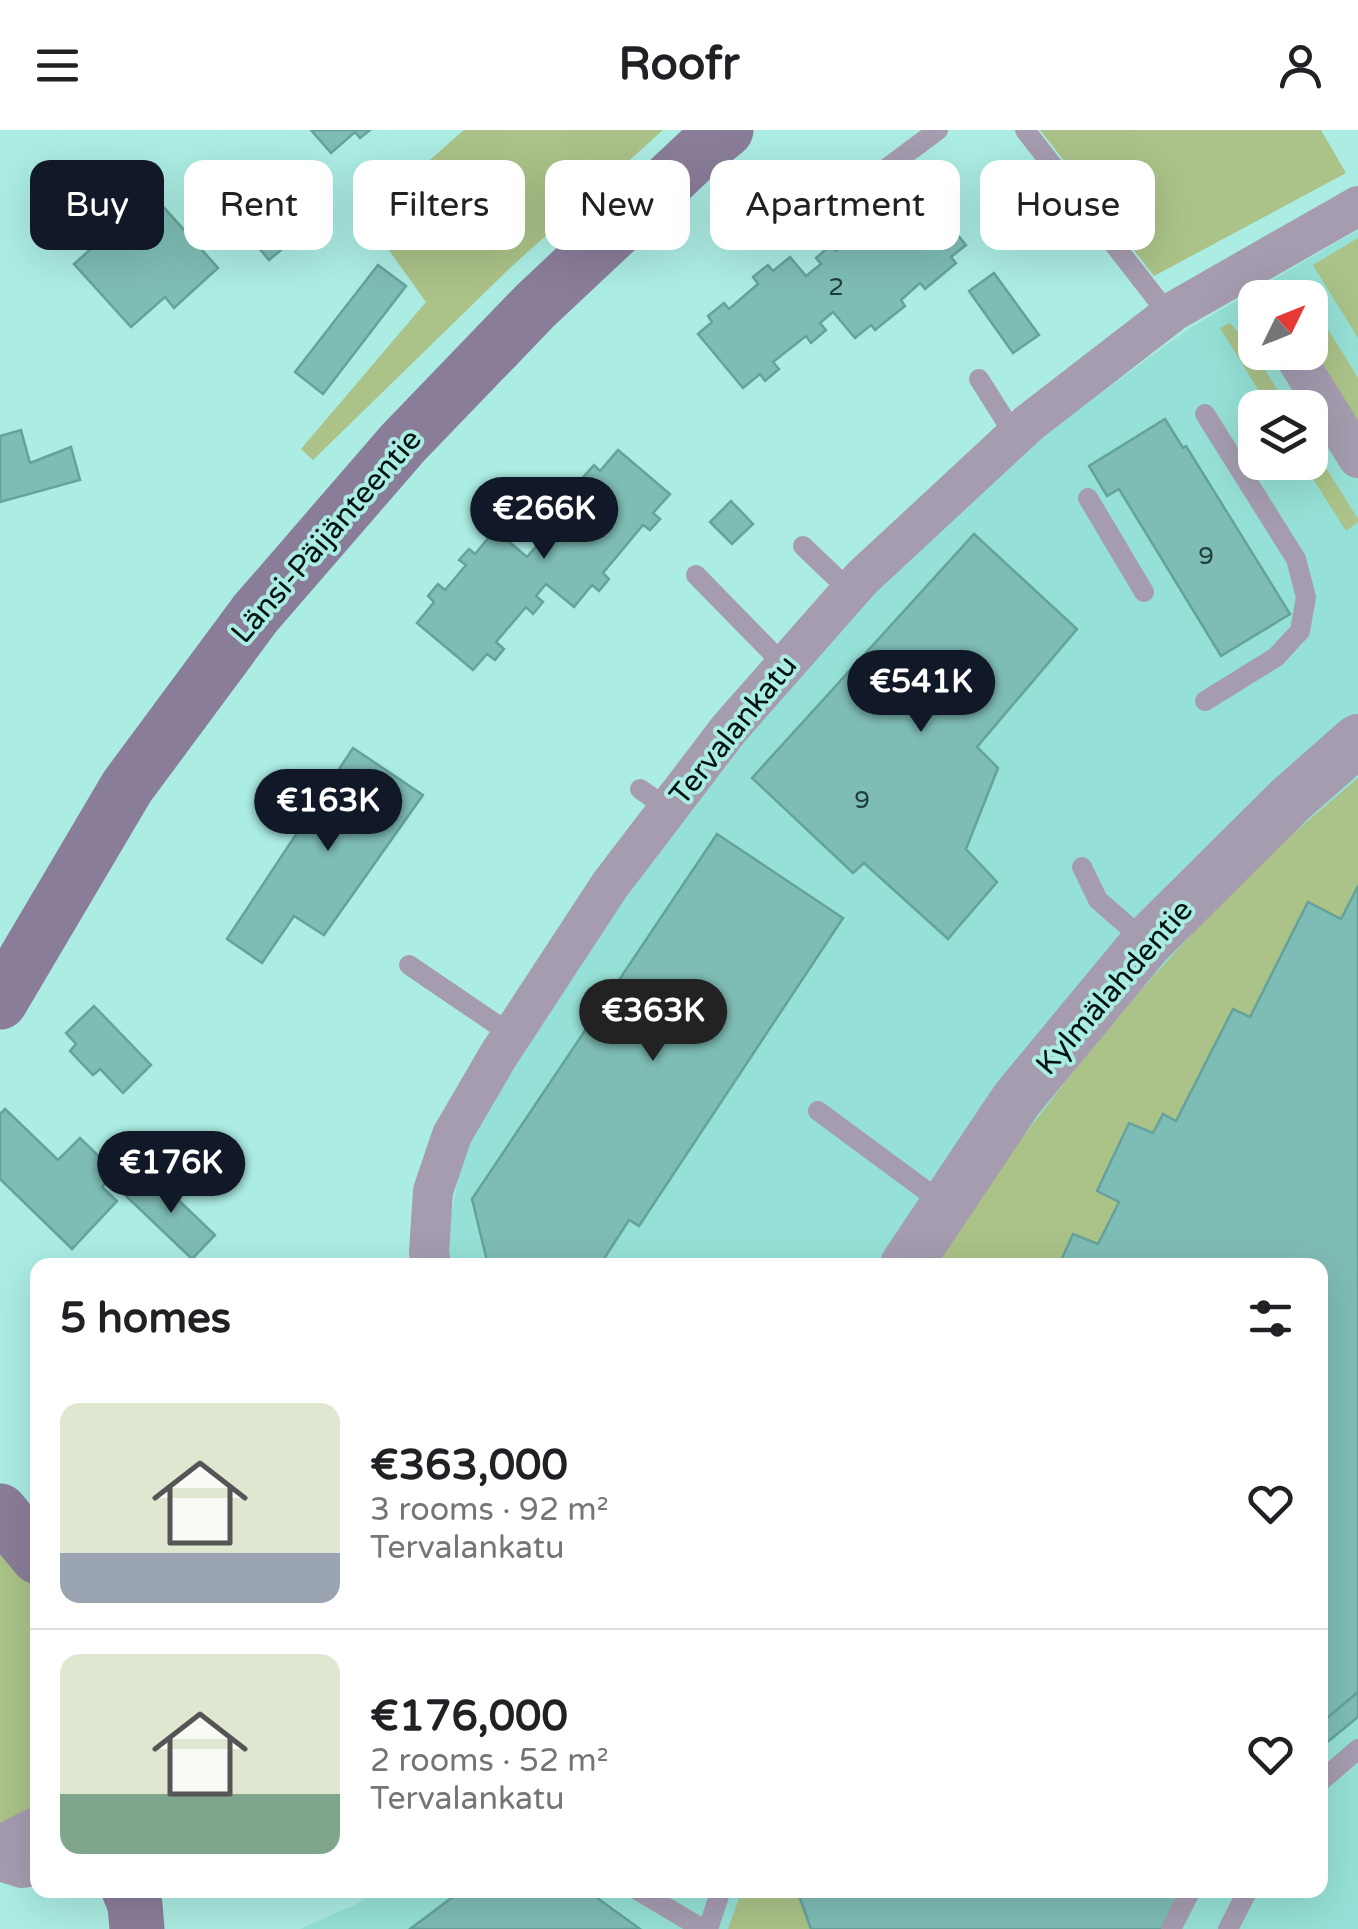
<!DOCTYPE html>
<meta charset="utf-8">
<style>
:root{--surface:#fff;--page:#f6f6f6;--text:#202124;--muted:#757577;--line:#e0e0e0;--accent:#111827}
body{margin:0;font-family:"Varela Round",sans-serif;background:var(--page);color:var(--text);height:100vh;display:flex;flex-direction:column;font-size:38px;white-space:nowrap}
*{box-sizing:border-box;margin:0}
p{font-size:32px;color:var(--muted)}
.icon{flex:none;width:55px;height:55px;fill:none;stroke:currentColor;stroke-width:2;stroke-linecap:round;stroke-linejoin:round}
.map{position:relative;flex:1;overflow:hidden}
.panel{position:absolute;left:30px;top:1128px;width:1298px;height:640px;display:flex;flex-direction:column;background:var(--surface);border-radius:20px;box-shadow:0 10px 40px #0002}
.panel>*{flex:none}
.banner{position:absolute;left:30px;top:30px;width:1300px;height:90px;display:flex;gap:20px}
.needle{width:65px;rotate:47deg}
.tools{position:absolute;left:1238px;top:150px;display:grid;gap:20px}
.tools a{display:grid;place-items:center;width:90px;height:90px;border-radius:20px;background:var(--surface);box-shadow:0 10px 40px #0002;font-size:50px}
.price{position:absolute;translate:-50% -85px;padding:0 22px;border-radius:35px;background:var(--accent);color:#fff;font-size:32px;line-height:65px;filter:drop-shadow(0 2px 5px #0008)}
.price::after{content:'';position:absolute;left:50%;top:60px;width:30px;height:22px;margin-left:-15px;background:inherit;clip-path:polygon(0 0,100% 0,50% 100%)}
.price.active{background:#222;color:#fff}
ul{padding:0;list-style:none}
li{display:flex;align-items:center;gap:30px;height:250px;padding:0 30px}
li+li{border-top:2px solid var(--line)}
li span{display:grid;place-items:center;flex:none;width:280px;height:200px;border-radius:20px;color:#555}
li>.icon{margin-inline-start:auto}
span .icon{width:120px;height:120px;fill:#fffc;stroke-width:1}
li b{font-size:42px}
h2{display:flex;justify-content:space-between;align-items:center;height:120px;padding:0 30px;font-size:42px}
.tag{padding:0 35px;border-radius:20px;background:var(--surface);box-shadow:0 10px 40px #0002;font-size:35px;line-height:90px}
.tag.active{background:var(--accent);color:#fff}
header{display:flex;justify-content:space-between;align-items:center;height:130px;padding:0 30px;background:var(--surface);font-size:45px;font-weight:800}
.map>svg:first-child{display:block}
</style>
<header><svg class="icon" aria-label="menu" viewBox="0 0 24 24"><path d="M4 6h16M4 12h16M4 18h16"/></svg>Roofr<svg class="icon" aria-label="person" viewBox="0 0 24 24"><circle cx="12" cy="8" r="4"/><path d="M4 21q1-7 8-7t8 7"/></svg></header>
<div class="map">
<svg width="1358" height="1799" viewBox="0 0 1358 1799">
<rect width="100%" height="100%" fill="#abece3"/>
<path fill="#96e1d7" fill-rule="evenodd" d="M1358,100V1799H300L354,1775L379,1760H1320V1135H450L446,1112L465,1012L626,763L740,613L874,462L1045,304L1188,199ZM1255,168H1310V222H1255ZM1255,278H1310V332H1255Z"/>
<g fill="#abc288">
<polygon points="464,0 663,0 511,137 313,330 301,319 426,172 365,87"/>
<polygon points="1040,0 1321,0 1346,43 1154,146"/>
<polygon points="1358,108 1358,208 1313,135"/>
<polygon points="1310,170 1358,248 1358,293 1325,242 1310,209"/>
<polygon points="1230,193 1250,216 1288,277 1269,277 1220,198"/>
<polygon points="1310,312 1358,389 1358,392 1346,401 1303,333 1310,332"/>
<polygon points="1358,648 1358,756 1341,789 1308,772 1250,887 1232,879 1176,991 1163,984 1153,1003 1129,994 1097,1060 1119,1072 1098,1114 1073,1104 1059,1135 935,1135 1018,1013 1108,897 1195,800 1263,729"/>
<polygon points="0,1413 38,1458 37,1675 27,1686 0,1702"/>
<polygon points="742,1760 797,1760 811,1799 728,1799"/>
</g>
<g fill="#7ebdb5" stroke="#64a39b" stroke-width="2.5">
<polygon points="311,0 370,0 360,8 355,2 331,23"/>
<polygon points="276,41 317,90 269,130 228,82 246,67 242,63 260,48 263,53"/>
<polygon points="916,55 966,115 951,127 956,133 925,159 920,153 901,170 905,176 875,200 871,195 855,208 833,182 820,193 826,200 811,213 806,206 773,232 779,239 765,251 760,244 743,258 698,204 712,192 708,186 724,173 729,179 758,154 753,147 768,135 773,141 790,127 806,146 821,134 816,128 831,115 836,121 885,80 880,75 895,62 899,68"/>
<polygon points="152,64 218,138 174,178 165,167 131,197 74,134"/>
<polygon points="378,135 406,156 323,264 295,242"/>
<polygon points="994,143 1039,205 1013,223 969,161"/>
<polygon points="1165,289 1183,318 1186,316 1290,484 1221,526 1119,359 1107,366 1089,336"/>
<polygon points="21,300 30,333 71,317 80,350 0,372 0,306"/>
<polygon points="618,320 670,364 653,383 660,389 650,400 643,395 603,443 609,449 599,461 592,455 574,477 546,454 536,466 543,472 533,484 526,477 496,512 504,519 495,530 487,524 473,540 417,493 434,472 428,466 438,454 445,460 466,435 459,430 469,419 475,424 495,400 527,427 539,413 532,407 549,387 556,392 585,358 579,352 594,335 600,341"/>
<polygon points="731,371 753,394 732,414 710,392"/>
<polygon points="974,404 1077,499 977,617 998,638 966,719 997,752 948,809 864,733 853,743 752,648"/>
<polygon points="353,618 423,665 324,805 294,786 262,833 227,809"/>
<polygon points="717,704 843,788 639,1096 629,1090 600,1135 488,1135 472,1069"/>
<polygon points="1358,756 1358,1562 1320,1594 1320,1135 1059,1135 1073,1104 1098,1114 1119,1072 1097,1061 1129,993 1153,1003 1163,984 1176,991 1233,879 1250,887 1308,772 1341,789"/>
<polygon points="94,876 151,935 123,963 100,939 93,945 70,921 76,914 66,903"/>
<polygon points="5,979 58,1030 80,1008 116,1043 102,1057 117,1071 72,1119 0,1049 0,984"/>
<polygon points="149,1042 215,1105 192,1129 126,1066"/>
<polygon points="1358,1562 1358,1587 1320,1618 1320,1594"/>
<polygon points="462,1760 586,1760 640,1799 410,1799"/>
<polygon points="797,1760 1181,1760 1162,1799 811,1799"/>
</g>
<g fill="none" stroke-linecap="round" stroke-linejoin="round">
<g stroke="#a59cb0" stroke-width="20">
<polyline points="1025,0 1169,185"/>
<polyline points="848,67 938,0"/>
<polyline points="979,249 1015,306"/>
<polyline points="1205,284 1296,429 1306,467 1300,501 1276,527 1205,571"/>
<polyline points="1088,368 1144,462"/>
<polyline points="803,416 850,461"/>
<polyline points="696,445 785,536"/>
<polyline points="640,659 668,679"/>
<polyline points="1082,737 1098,770 1145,811"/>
<polyline points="409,835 512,905"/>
<polyline points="818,981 944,1074"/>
<polyline points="1320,1652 1358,1619"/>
<polyline points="637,1760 703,1799"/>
<polyline points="708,1799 721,1760"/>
<polyline points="1171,1799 1191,1760"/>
<polyline points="1228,1799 1248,1760"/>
</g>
<g stroke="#a59cb0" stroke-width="40">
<polyline points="1292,222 1358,328"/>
<polyline points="431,1135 429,1122 433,1061 452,1005 498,926 610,755 729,599 862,448 1029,293 1174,181 1358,76"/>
<polyline points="0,1723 12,1709 38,1696"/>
<polyline points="0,1731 22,1738 38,1736"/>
</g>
<polyline stroke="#a59cb0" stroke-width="52" points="906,1135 1017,969 1147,812 1290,670 1358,610"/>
<g stroke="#8a7d99" stroke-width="55">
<polyline points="0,872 127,657 255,484 403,313 535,176 700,21 726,0"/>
<polyline points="0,1381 38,1427"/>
<polyline points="129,1760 135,1775 137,1799"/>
</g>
</g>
<g text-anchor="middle" stroke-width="8" stroke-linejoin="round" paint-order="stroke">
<g font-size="25" fill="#203e3a">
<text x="836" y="165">2</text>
<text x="1206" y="434">9</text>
<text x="862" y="678">9</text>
</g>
<g font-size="30" fill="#001311" stroke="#abece3">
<text transform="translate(326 406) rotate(-49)" y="10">Länsi-Päijänteentie</text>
<text transform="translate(733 600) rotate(-51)" y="10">Tervalankatu</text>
<text transform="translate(1114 857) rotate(-49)" y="10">Kylmälahdentie</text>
</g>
</g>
</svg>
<div class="tools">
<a><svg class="needle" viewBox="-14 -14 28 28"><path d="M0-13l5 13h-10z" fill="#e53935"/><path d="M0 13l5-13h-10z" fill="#757577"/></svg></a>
<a><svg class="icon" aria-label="layers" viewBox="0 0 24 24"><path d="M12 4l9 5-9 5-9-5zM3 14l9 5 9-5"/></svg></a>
</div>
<b class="price" style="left:544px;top:432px">€266K</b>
<b class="price" style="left:921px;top:605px">€541K</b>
<b class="price" style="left:328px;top:724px">€163K</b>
<b class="price active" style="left:653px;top:934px">€363K</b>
<b class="price" style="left:171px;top:1086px">€176K</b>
<div class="banner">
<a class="tag active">Buy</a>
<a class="tag">Rent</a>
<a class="tag">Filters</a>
<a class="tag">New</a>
<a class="tag">Apartment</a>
<a class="tag">House</a>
</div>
<section class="panel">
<h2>5 homes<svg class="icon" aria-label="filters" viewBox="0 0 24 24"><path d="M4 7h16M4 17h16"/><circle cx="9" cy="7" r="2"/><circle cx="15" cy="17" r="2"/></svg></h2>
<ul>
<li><span style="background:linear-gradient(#dfe7d0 75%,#9aa5b1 0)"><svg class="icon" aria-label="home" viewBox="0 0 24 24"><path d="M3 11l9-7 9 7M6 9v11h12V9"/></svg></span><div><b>€363,000</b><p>3 rooms · 92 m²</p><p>Tervalankatu</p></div><svg class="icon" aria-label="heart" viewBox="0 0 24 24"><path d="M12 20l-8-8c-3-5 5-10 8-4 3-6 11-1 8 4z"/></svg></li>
<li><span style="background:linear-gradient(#dfe7d0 70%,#7fa58c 0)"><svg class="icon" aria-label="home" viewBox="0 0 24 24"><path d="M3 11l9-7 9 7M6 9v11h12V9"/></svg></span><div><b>€176,000</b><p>2 rooms · 52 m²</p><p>Tervalankatu</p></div><svg class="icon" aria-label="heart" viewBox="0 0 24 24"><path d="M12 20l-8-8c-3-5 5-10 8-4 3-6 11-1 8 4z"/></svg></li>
</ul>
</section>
</div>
